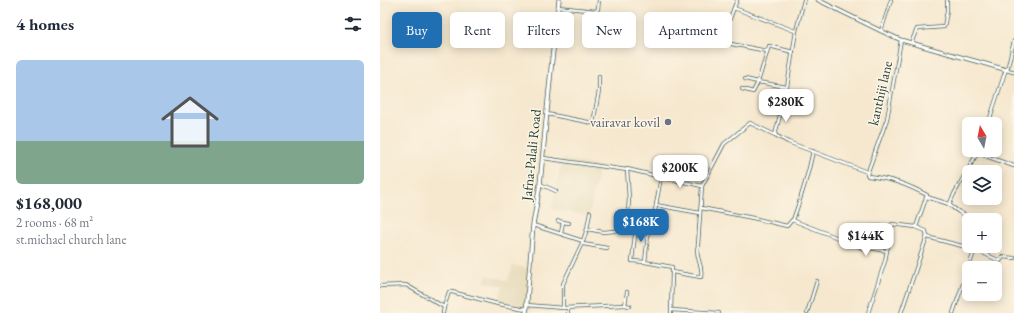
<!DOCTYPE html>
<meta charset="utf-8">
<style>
:root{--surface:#fff;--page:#f2f2f3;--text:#1f2937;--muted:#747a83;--line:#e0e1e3;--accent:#1f6fb2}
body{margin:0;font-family:"EB Garamond",serif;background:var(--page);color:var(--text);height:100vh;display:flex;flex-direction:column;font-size:15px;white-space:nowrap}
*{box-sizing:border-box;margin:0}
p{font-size:13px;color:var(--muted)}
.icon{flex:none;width:22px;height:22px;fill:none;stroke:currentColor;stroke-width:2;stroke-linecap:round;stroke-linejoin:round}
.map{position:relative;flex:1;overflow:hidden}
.sheet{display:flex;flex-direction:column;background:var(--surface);width:380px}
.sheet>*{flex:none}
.banner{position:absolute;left:12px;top:12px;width:380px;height:36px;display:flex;gap:8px}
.needle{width:26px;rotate:350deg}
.controls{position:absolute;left:582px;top:117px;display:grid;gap:8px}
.controls a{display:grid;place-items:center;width:40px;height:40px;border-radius:6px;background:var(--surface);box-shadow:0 2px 10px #0003;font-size:20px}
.price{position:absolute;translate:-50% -34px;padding:0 9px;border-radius:8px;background:#fff;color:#222;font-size:13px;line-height:26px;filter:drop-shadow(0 1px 2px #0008)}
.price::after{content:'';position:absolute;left:50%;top:24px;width:12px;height:9px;margin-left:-6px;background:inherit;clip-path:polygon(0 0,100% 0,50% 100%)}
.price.active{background:var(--accent);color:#fff}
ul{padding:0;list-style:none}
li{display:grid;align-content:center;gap:8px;height:212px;padding:0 16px}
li+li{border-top:1px solid var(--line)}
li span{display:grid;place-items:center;height:124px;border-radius:6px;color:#555}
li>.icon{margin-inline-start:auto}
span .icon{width:72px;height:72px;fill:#fffc;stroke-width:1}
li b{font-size:17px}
h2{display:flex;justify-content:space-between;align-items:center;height:48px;padding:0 16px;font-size:17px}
.pill{padding:0 14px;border-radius:6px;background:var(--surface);box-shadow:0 2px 10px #0003;font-size:14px;line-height:36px}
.pill.active{background:var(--accent);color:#fff}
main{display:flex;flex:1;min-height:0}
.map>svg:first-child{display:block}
</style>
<main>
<section class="sheet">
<h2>4 homes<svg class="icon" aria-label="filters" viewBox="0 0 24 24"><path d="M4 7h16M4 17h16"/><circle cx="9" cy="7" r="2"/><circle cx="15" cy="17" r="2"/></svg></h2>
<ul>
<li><span style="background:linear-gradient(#a9c7e8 65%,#7fa58c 0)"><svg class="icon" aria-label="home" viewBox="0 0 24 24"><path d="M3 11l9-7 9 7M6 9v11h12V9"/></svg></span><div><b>$168,000</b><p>2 rooms · 68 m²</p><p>st.michael church lane</p></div></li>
</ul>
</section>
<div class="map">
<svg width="634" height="313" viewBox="0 0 634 313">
<rect width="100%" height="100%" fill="#fcf5e5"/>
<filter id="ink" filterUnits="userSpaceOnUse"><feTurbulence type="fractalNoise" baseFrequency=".025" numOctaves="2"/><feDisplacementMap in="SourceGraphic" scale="8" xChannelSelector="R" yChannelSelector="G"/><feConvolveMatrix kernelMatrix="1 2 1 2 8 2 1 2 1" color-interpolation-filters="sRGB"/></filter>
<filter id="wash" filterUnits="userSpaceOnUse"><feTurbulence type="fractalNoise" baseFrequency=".012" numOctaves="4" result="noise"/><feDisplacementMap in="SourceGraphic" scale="16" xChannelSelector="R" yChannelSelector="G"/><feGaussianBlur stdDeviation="0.9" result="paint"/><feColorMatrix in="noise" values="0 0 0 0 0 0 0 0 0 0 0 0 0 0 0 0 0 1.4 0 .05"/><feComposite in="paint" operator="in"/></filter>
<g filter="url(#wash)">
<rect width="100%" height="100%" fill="#f6e8cf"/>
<g fill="#e6daba">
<polygon points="182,159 219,166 209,216 172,209"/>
<polygon points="256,226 269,226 268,241 255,239"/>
<polygon points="133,265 151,269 149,310 118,302 123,286 105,282 107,275 128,281"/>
</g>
</g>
<g filter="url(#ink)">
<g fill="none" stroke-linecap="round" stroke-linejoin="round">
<g stroke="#3f574b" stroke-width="4">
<g id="street">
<polyline points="357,0 341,42 387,51"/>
<polyline points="178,7 216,11 218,9 219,0"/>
<polyline points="354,8 415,31"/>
<polyline points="501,31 511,0"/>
<polyline points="531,43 537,29 564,27 567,11 567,0"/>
<polyline points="627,70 634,41"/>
<polyline points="407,87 378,82 389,46 413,52"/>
<polyline points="362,89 373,92 378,82 365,79"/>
<polyline points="167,114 213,123 219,91 219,77"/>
<polyline points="608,124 626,69"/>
<polyline points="395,135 408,142 487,172"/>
<polyline points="597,153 634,166"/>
<polyline points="163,158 247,170"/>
<polyline points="281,177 322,186"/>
<polyline points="160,184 176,191"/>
<polyline points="547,197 569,204 572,207 579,212 597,220"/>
<polyline points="569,205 574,194 599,150"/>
<path d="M321,208L373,218L407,226L412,220L471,243L482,227L510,226L512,224L536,227L547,195C526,184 512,179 488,176L487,174L507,119L521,40"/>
<path d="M413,220C421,198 428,175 433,151"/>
<polyline points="178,221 183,222"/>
<polyline points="247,226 249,199 247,169 281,177 276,205"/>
<polyline points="256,226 252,261 265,262"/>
<polyline points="269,226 265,262 292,267 292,272"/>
<polyline points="536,227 546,231 547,237 594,249 620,261 623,257 634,258"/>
<polyline points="207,229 210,212"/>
<polyline points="181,233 183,222 189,223"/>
<polyline points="203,241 207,229 224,232 234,231 247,226 269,226 273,224 276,205 320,213"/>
<polyline points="471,243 487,250 490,248 507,251"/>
<polyline points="203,244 227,248"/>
<polyline points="0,286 26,285 64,307 69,292 72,292 118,304 146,309"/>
<polyline points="147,305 183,308 183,284 203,241 153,225"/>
<polyline points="245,305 250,306"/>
<polyline points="183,308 245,305 247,292"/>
<polyline points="188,308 188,313"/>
<polyline points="291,310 339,313"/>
<polyline points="63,313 64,307"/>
<path d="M291,313L292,272L321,277C324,264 314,259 318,245L322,186L344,144L370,123L395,135L407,87L416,31L424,0"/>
<polyline points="427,313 437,281"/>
<polyline points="488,313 505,261 512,225"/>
<polyline points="521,313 547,236"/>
<polyline points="573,313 596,246"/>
</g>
</g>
<g stroke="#3f574b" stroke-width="4.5">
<polyline id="secondary" points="438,0 501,31 521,40 634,72"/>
</g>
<g stroke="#3f574b" stroke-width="5">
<polyline id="primary" points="146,313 153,225 160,184 172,59 179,0"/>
</g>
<use href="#street" stroke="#fff" stroke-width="2.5"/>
<use href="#secondary" stroke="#fff" stroke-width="3"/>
<use href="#primary" stroke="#fff" stroke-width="3.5"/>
</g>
</g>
<circle fill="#6b7280" stroke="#fcf5e5" stroke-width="1.5" cx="288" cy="122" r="4"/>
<g text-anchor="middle" stroke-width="3" stroke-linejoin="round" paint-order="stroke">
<g font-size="14" fill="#1f3d34" stroke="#fcf5e5">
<text transform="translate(500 93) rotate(-77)" y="5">kanthiji lane</text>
<text transform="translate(151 155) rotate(-84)" y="5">Jafna-Palali Road</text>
</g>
<g font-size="14" fill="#5b616d" stroke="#fcf5e5" text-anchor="end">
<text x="280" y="127">vairavar kovil</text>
</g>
</g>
</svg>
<div class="controls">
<a><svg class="needle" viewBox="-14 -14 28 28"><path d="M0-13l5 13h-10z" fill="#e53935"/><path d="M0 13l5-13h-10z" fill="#747a83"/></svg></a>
<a><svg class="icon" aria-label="layers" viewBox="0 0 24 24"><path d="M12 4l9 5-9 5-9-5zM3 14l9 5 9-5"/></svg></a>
<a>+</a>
<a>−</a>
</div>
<b class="price" style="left:406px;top:123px">$280K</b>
<b class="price" style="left:300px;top:189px">$200K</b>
<b class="price active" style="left:261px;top:243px">$168K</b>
<b class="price" style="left:486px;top:257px">$144K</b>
<div class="banner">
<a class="pill active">Buy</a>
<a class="pill">Rent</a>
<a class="pill">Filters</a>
<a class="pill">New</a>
<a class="pill">Apartment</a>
</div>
</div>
</main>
